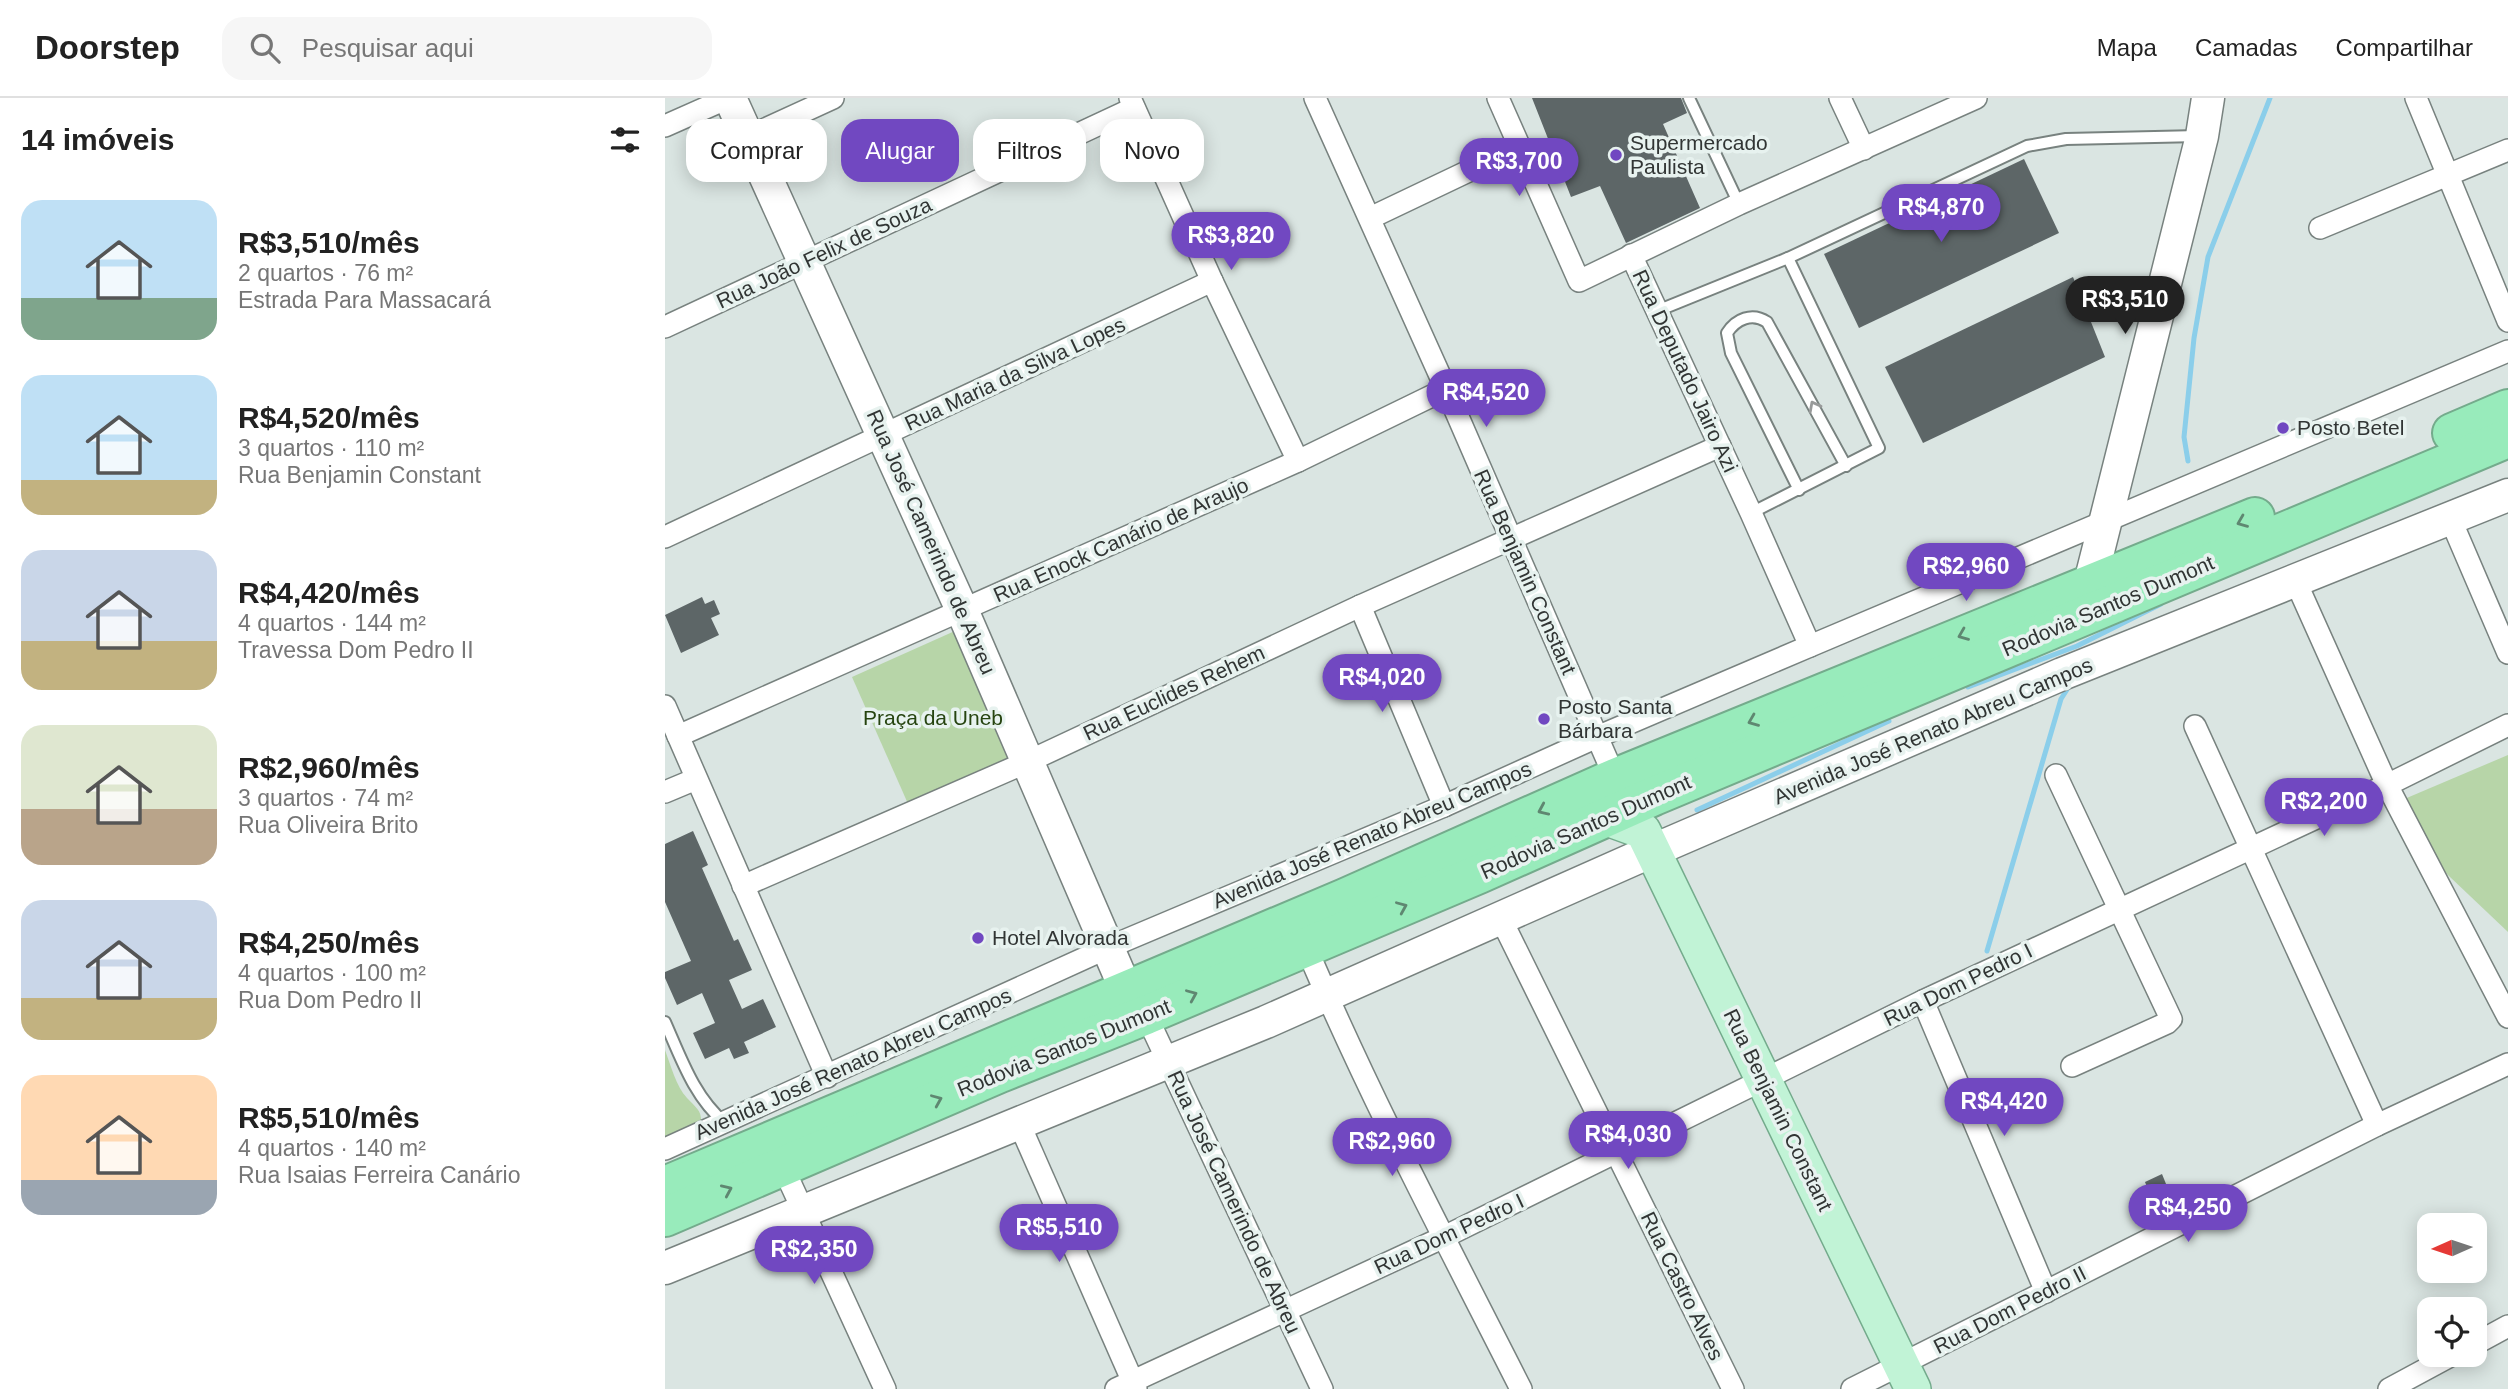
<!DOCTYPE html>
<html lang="pt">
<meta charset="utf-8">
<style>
:root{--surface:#fff;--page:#f6f6f6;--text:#222;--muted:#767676;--line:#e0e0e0;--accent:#7148c1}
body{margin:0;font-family:Helvetica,sans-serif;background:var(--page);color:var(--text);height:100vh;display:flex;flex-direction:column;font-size:26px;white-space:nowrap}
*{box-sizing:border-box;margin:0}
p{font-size:23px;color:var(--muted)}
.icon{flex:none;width:38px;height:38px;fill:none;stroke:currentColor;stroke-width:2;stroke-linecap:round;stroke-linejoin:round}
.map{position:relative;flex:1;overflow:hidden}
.panel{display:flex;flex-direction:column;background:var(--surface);width:665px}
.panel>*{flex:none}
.guide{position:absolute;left:21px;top:21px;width:665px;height:63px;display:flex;gap:14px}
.needle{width:46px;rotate:267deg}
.controls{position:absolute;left:1752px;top:1115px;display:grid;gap:14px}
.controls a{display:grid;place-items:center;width:70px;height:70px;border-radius:14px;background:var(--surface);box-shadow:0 4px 18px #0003;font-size:35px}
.price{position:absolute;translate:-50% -60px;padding:0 16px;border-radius:24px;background:var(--accent);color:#fff;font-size:23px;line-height:46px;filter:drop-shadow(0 2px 4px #0008)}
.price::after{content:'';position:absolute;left:50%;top:42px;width:21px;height:16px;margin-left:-10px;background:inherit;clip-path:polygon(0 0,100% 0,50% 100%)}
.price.current{background:#222;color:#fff}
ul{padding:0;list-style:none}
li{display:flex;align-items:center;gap:21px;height:175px;padding:0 21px}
li span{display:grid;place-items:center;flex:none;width:196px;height:140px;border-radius:21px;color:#555}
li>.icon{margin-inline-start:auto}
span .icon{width:84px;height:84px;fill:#fffc;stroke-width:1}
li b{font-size:30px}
h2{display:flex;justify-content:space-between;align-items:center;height:84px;padding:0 21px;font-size:30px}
.chip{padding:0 24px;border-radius:21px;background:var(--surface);box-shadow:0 4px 18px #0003;font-size:24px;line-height:63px}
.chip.current{background:var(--accent);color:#fff}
header{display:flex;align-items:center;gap:42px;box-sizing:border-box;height:98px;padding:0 35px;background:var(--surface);border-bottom:2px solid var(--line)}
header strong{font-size:33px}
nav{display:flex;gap:38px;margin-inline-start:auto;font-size:24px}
.search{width:490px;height:63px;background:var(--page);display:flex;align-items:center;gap:18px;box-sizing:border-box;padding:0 24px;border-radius:21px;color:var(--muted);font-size:26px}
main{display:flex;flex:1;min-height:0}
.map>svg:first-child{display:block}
</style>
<header>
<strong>Doorstep</strong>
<div class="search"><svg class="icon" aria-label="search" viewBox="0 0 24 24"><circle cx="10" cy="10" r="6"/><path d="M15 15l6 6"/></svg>Pesquisar aqui</div>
<nav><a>Mapa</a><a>Camadas</a><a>Compartilhar</a></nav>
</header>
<main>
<section class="panel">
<h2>14 imóveis<svg class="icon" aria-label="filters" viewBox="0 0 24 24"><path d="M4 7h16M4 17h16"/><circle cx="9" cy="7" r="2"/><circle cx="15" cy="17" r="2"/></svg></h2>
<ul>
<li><span style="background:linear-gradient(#bfe0f5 70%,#7fa58c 0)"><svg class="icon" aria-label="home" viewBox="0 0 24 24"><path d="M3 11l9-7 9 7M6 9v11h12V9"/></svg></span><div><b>R$3,510/mês</b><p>2 quartos · 76 m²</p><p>Estrada Para Massacará</p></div></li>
<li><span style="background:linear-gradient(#bfe0f5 75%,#c2b280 0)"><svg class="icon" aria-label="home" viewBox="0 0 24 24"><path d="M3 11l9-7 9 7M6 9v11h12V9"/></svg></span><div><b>R$4,520/mês</b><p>3 quartos · 110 m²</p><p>Rua Benjamin Constant</p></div></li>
<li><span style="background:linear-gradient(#c9d6e8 65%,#c2b280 0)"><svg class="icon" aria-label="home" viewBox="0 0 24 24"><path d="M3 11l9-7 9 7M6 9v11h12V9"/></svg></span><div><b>R$4,420/mês</b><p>4 quartos · 144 m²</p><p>Travessa Dom Pedro II</p></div></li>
<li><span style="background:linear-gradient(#dfe7d0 60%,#b9a48a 0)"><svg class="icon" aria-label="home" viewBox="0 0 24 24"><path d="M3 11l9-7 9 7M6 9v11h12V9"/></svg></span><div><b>R$2,960/mês</b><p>3 quartos · 74 m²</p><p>Rua Oliveira Brito</p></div></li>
<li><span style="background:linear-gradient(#c9d6e8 70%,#c2b280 0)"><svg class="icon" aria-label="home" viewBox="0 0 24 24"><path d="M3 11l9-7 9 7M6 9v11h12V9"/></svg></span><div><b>R$4,250/mês</b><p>4 quartos · 100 m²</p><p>Rua Dom Pedro II</p></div></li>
<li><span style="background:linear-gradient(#ffd9b3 75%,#9aa5b1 0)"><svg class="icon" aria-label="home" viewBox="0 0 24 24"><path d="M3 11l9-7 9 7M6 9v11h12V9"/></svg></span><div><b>R$5,510/mês</b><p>4 quartos · 140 m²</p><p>Rua Isaias Ferreira Canário</p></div></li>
</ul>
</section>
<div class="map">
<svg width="1843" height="1291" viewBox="0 0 1843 1291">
<rect width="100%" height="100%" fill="#dae5e2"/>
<g fill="#b7d5a8">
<polygon points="292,532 348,661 244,708 187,579"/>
<polygon points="1843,657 1843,834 1765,760 1737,702"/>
<path d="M0,952C6,968 11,988 22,1000C30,1009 37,1012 36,1024L0,1043Z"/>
</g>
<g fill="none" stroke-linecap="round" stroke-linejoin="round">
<g stroke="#8bceea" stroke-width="5">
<polyline points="1523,363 1519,339 1529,240 1543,159 1605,0"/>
<polyline points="1303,589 1412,548 1496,506"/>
<polyline points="1032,712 1224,623"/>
<polyline points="1322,853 1396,601 1403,590"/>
</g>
</g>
<g fill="#5d6667">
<polygon points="867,0 1016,0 1022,15 998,26 1035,110 961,145 935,88 906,99"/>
<polygon points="1359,61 1394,135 1194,230 1159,156"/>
<polygon points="1408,179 1440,259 1258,345 1220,269"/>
<polygon points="37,499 40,506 49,502 55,516 46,520 54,537 16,555 0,517"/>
<polygon points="28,733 43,767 37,770 69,843 73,841 87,872 64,882 77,911 98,901 111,929 79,944 84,955 69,961 64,950 40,961 28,935 50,925 37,895 12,907 0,880 0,874 26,863 0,804 0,746"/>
<polygon points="1497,1076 1512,1113 1495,1121 1480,1084"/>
</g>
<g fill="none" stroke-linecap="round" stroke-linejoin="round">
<g stroke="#78827f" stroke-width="14">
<g id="lane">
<polyline points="1024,0 1074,106"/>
<polyline points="992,213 1123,160 1362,48 1401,41 1534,38"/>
<path d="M1134,392L1066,255L1062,235C1071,221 1087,214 1102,224L1181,368"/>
<polyline points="1086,415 1214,350 1123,160"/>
<path d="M0,924C16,960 29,999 60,1025"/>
</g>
</g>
<g stroke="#78827f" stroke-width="24">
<g id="street">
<polyline points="465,0 547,183 633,363"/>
<polyline points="650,0 781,291 950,680"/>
<polyline points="833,0 914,183 1074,106 1311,0"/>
<polyline points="1175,0 1199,51"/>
<polyline points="1751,0 1843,223"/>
<polyline points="0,28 63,0"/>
<polyline points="83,39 168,0"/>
<polyline points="705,120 854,49"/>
<polyline points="1655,130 1843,52"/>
<polyline points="966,157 1086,415 1145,548"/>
<polyline points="0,229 469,10"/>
<polyline points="1785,420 1843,555"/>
<polyline points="0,439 547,183"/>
<polyline points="1630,482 1722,687 1843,919"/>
<polyline points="695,508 779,708"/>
<polyline points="0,608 162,979"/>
<polyline points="1530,628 1712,1027"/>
<polyline points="13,638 633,363 781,291"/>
<polyline points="1391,677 1506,921 1502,925 1407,968"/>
<polyline points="0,694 31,681"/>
<polyline points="78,788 362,664 695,508 1055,348"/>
<polyline points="836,821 1068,1291"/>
<path d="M641,849C705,1000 782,1145 856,1291"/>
<polyline points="1258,903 1381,1194"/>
<polyline points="481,917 657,1291"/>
<polyline points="354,1025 471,1291"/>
<polyline points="0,1051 442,850 779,708 932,639 1145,548 1843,253"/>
<polyline points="117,1067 220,1291"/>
<polyline points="1810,1246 1843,1228"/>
<polyline points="451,1291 779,1139 1258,903 1722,687 1843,627"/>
<polyline points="1187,1291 1712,1027 1843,966"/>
<polyline points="1724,1291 1789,1256"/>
</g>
</g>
<g stroke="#78827f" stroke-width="35">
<g id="secondary">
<polyline points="65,0 297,512 461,892"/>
<polyline points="1425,485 1537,38 1543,0"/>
<polyline points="0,1170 601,924 987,753 1397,576 1843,397"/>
</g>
</g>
<g stroke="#74ab8c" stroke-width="38">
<polyline id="primary" points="932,701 942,720 978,733 1248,1291"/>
</g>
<g stroke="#74ab8c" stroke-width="42">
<g id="highway">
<polyline points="1787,335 1843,311"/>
<polyline points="0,1088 680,800 950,680 1590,419"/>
<polyline points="0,1119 335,975 481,917 814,776 989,698 1843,340"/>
</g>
</g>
<use href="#lane" stroke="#fff" stroke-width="10"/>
<use href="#street" stroke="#fff" stroke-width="21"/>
<use href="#secondary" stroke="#fff" stroke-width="32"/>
<use href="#primary" stroke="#c1f3d6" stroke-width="35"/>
<use href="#highway" stroke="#98ebbb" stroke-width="38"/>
</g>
<defs><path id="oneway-chevron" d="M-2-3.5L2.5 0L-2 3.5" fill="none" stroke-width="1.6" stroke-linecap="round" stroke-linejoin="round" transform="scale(1.75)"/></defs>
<use stroke="#989a9a" href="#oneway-chevron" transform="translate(1149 308) rotate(-118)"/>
<g stroke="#5f8771">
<use href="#oneway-chevron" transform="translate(1577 424) rotate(158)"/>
<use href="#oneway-chevron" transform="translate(1298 537) rotate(158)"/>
<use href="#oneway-chevron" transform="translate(1088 623) rotate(158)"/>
<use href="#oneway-chevron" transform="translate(878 712) rotate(156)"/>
<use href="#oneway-chevron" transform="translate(737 809) rotate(-23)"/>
<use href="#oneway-chevron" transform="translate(527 897) rotate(-23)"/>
<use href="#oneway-chevron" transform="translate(272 1002) rotate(-23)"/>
<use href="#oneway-chevron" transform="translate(62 1092) rotate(-24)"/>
</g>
<g fill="#7148c1" stroke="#e7f2ef" stroke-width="2.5">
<circle cx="951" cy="57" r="7"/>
<circle cx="1618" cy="330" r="7"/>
<circle cx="879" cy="621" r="7"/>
<circle cx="313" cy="840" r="7"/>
</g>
<g text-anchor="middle" stroke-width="7" stroke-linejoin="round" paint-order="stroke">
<g font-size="21" fill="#313534" stroke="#e7f2ef" text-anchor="start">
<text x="965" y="52">Supermercado<tspan x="965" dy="24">Paulista</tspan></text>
<text x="1632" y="337">Posto Betel</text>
<text x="893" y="616">Posto Santa<tspan x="893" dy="24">Bárbara</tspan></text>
<text x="327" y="847">Hotel Alvorada</text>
</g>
<g font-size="21" fill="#313534" stroke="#e7f2ef">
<text transform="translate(159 155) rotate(-25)" y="7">Rua João Felix de Souza</text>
<text transform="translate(1020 273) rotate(65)" y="7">Rua Deputado Jairo Azi</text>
<text transform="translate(350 276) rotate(-25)" y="7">Rua Maria da Silva Lopes</text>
<text transform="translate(456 442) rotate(-24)" y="7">Rua Enock Canário de Araujo</text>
<text transform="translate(266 444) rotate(66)" y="7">Rua José Camerindo de Abreu</text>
<text transform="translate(860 474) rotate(66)" y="7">Rua Benjamin Constant</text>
<text transform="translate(1443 508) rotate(-23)" y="7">Rodovia Santos Dumont</text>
<text transform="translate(509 595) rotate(-25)" y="7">Rua Euclides Rehem</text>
<text transform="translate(1268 633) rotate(-23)" y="7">Avenida José Renato Abreu Campos</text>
<text transform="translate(921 729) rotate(-24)" y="7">Rodovia Santos Dumont</text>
<text transform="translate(707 737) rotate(-23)" y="7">Avenida José Renato Abreu Campos</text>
<text transform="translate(1293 887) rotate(-26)" y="7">Rua Dom Pedro I</text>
<text transform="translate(399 950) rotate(-22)" y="7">Rodovia Santos Dumont</text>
<text transform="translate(188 966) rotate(-24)" y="7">Avenida José Renato Abreu Campos</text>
<text transform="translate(1113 1012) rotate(64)" y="7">Rua Benjamin Constant</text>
<text transform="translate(569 1104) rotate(65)" y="7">Rua José Camerindo de Abreu</text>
<text transform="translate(784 1136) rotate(-25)" y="7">Rua Dom Pedro I</text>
<text transform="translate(1017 1188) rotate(64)" y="7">Rua Castro Alves</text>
<text transform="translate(1345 1212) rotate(-27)" y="7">Rua Dom Pedro II</text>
</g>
<g font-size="21" fill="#264410" stroke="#e7f2ef">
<text x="268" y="627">Praça da Uneb</text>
</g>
</g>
</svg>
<div class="controls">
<a><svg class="needle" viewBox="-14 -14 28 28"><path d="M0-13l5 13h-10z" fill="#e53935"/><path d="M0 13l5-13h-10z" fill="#767676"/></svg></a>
<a><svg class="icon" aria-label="locate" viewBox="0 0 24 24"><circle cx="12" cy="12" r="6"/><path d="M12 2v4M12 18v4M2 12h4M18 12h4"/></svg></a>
</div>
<b class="price" style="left:854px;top:100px">R$3,700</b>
<b class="price" style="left:1276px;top:146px">R$4,870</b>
<b class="price" style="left:566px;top:174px">R$3,820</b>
<b class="price current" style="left:1460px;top:238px">R$3,510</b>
<b class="price" style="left:821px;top:331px">R$4,520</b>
<b class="price" style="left:1301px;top:505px">R$2,960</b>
<b class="price" style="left:717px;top:616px">R$4,020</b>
<b class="price" style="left:1659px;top:740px">R$2,200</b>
<b class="price" style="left:1339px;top:1040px">R$4,420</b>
<b class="price" style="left:963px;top:1073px">R$4,030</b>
<b class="price" style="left:727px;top:1080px">R$2,960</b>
<b class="price" style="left:1523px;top:1146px">R$4,250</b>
<b class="price" style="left:394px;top:1166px">R$5,510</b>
<b class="price" style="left:149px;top:1188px">R$2,350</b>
<div class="guide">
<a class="chip">Comprar</a>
<a class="chip current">Alugar</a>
<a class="chip">Filtros</a>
<a class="chip">Novo</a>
</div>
</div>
</main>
